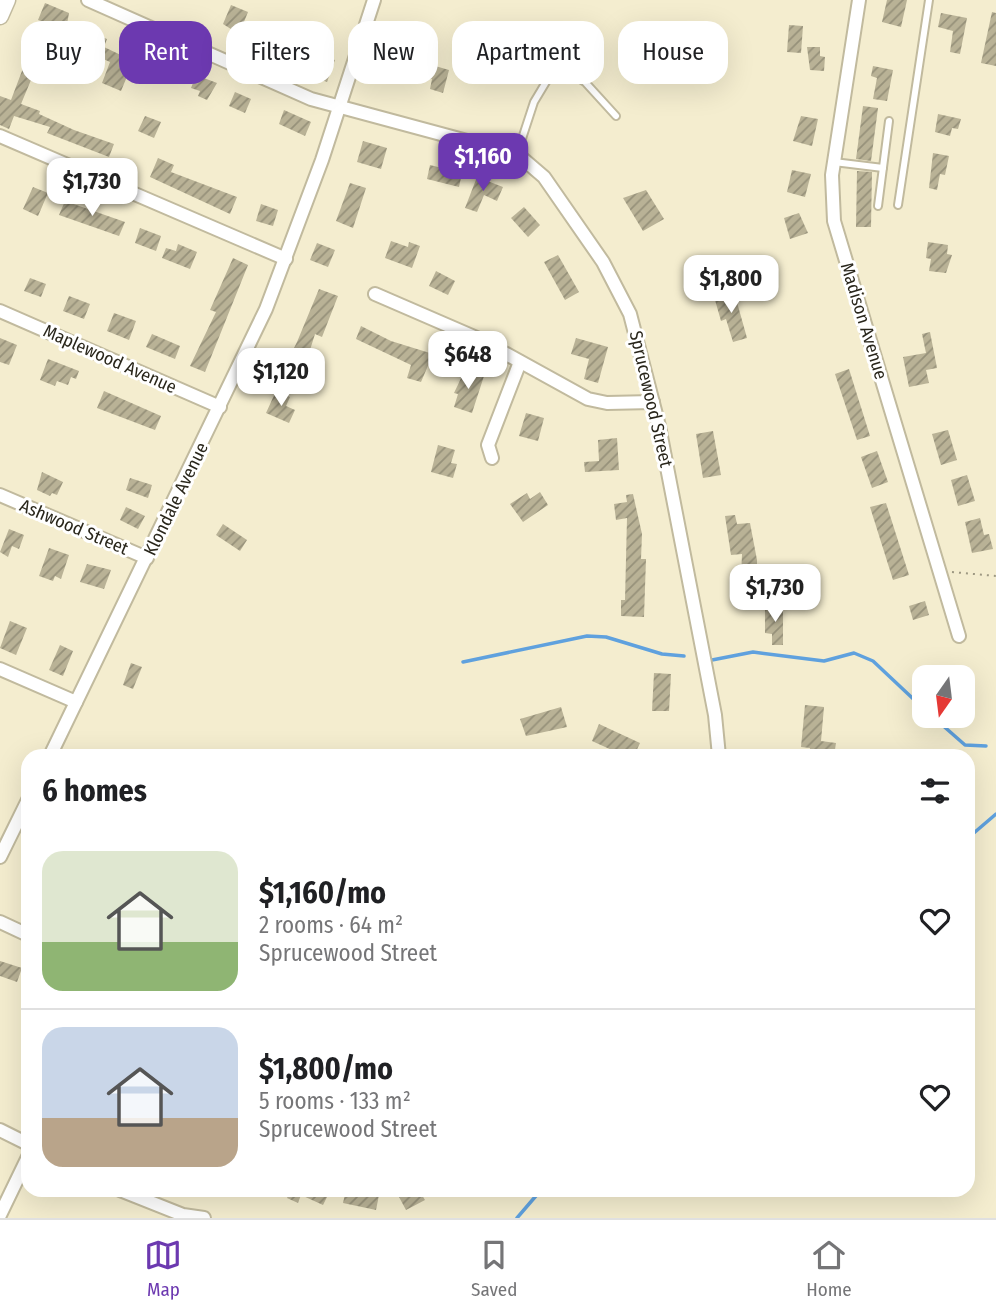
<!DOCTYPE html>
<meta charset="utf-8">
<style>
:root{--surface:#fff;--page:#f2f2f2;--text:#202124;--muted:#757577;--line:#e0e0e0;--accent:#6c39b0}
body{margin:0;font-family:"Fira Sans Condensed",sans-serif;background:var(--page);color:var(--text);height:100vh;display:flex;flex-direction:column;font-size:26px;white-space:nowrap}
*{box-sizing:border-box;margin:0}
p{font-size:23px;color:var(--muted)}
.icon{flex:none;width:38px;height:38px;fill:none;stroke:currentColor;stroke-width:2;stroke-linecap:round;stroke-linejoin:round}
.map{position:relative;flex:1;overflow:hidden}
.drawer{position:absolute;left:21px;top:749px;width:954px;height:448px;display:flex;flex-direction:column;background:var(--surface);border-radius:21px;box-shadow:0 7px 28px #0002}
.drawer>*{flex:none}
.guide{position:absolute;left:21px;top:21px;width:956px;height:63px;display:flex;gap:14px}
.needle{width:46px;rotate:194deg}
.buttons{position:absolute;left:912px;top:665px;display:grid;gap:14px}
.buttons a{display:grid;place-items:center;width:63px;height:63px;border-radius:14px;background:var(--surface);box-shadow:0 7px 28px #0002;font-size:35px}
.price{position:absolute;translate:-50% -60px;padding:0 16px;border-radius:14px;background:#fff;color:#222;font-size:23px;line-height:46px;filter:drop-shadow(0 2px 4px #0008)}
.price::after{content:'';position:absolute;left:50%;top:42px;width:21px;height:16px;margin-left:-10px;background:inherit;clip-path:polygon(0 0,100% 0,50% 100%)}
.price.active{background:var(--accent);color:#fff}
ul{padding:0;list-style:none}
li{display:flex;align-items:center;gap:21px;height:175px;padding:0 21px}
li+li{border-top:2px solid var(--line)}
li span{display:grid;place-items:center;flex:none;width:196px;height:140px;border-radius:21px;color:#555}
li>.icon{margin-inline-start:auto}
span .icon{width:84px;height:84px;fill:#fffc;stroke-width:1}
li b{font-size:30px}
h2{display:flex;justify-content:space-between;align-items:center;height:84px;padding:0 21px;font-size:30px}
.pill{padding:0 24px;border-radius:21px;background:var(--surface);box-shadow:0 7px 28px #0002;font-size:24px;line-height:63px}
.pill.active{background:var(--accent);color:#fff}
.tabs{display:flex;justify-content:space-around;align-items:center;height:98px;border-top:2px solid var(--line);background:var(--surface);font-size:19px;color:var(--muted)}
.tabs a{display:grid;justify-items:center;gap:4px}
.tabs .active{color:var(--accent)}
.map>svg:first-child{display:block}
</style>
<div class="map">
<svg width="996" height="1218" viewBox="0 0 996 1218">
<defs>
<pattern id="building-hatch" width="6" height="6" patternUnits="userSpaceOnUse" patternTransform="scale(1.75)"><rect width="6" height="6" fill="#b9b296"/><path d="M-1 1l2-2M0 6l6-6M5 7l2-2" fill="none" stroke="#96917a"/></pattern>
</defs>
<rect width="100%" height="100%" fill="#f4edcf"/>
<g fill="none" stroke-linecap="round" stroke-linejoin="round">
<g stroke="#5fa1de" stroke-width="3.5">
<polyline points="712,660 753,652 824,661 854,653 873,661 924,709"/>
<polyline points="463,662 587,636 606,637 662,654 684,656"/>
<polyline points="932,716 965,745 986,746"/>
<polyline points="968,838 996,814"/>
<polyline points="517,1218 541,1190"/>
</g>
</g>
<g fill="url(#building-hatch)">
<polygon points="887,0 907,0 901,27 882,22"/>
<polygon points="45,3 69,13 66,30 86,38 89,31 107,39 104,47 125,57 130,45 151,53 143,72 131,67 121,91 102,83 110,62 68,43 65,51 47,44 51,33 43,30 46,23 38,20"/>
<polygon points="231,5 248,12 239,34 223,24"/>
<polygon points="992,12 996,13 996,66 981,63"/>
<polygon points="941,13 967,18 960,54 950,52 953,31 938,27"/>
<polygon points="789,25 803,26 801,53 787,52"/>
<polygon points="404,30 426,36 418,61 449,70 443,93 430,89 432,79 426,77 426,75 406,69 403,79 386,74 390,60 395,61"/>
<polygon points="288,39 303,45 295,64 268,52 272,43 284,48"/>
<polygon points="807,47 820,47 820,56 825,57 824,71 810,70"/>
<polygon points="326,57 335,60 327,82 313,77 319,61 324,63"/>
<polygon points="25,63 36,68 21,104 40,111 39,114 74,130 114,144 109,157 47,133 50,127 14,116 9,129 0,125 0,96 11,100"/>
<polygon points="873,66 893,70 887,101 873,99 877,78 871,76"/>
<polygon points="196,75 217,83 207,100 198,96 200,91 191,88"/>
<polygon points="235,92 251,99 245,113 229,106"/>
<polygon points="863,106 878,108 871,161 856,159"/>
<polygon points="284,110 311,122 305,136 279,124"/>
<polygon points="938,114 961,119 958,129 952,128 950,136 935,132"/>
<polygon points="145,116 161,122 154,138 138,131"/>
<polygon points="801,116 818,119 812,146 793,141"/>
<polygon points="363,141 387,148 381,169 357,162"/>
<polygon points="933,153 949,156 945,175 940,174 937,190 929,188"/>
<polygon points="158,158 174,165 171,172 237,197 230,214 150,177"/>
<polygon points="430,165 462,173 459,187 427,179"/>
<polygon points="792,170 811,174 805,197 787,192"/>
<polygon points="857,171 872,172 871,227 856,227"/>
<polygon points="477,177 503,187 497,201 484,195 477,212 465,208"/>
<polygon points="350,183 366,188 353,228 336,221"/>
<polygon points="33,187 48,193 38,216 23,209"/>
<polygon points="646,190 664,219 643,231 623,198"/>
<polygon points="65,201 125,222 119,236 59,215"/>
<polygon points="261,204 278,210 273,226 256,221"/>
<polygon points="524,207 540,225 528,237 511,218"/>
<polygon points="799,213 808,233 790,239 784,218"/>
<polygon points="140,228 161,236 156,251 135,243"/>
<polygon points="391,241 408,247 409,242 420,246 412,268 385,258"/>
<polygon points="928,242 948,245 947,254 952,255 946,273 929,271 931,259 926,258"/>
<polygon points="317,243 335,250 328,267 310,260"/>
<polygon points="178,244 197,252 190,269 162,258 166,248 176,251"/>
<polygon points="558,255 579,292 565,300 544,262"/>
<polygon points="233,258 248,265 205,372 190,366 216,312 210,310"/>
<polygon points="436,271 455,281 448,295 429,286"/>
<polygon points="30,278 46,284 41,297 24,291"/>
<polygon points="733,288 747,338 733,342 726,319 721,321 715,300 723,298 722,291"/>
<polygon points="319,289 338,296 322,337 315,334 300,382 283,375 287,366 283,365 289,351 292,352 297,342"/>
<polygon points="69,296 90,304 84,319 63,311"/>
<polygon points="114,313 136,321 129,340 107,331"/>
<polygon points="361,326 391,341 433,354 421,382 407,378 411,365 356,339"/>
<polygon points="930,332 937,368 926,370 929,383 909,387 903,357 926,353 922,334"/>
<polygon points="152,334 180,346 175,359 146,347"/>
<polygon points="0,338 17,345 9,365 0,362"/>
<polygon points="576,338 608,347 598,383 584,379 589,359 571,354"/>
<polygon points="48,359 79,371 76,379 71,377 68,385 57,381 55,386 40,380"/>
<polygon points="849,369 870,436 857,440 835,374"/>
<polygon points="465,370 484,376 472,413 454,407 458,394 454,393"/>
<polygon points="104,391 161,416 155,430 97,408"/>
<polygon points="276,391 290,397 286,406 295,410 289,423 266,413"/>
<polygon points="526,413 544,418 538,441 519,436"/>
<polygon points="948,430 957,460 941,465 932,434"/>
<polygon points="713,431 721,475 703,478 696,434"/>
<polygon points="617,438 619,470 585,472 584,462 599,461 598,440"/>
<polygon points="438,445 455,450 451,463 457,464 453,478 431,472"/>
<polygon points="877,451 888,482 872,488 861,457"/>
<polygon points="42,472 63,482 57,495 52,493 50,496 37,490"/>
<polygon points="967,475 975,501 958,506 951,480"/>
<polygon points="130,478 152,485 148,498 126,490"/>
<polygon points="540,492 548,505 523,522 510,504 527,493 530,499"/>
<polygon points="633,494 642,534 641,559 646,559 644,617 621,616 621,600 625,600 627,518 616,520 614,504 627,502 626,495"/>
<polygon points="886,503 909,575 893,580 870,507"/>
<polygon points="126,507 145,516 138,529 120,520"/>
<polygon points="735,515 737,524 750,523 757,560 757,579 741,579 742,554 731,555 725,516"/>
<polygon points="980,518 984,535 989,534 993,549 972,553 965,522"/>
<polygon points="223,524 247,540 240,551 216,535"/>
<polygon points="9,529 24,535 19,549 12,546 8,557 0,552"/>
<polygon points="49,548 69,555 61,579 55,576 53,581 39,576"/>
<polygon points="87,564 111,570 104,589 80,582"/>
<polygon points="925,601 929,615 913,620 909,606"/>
<polygon points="765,607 783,607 783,645 772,645 772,634 765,633"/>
<polygon points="10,621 27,628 16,655 0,648"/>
<polygon points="60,645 73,651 63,676 49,670"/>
<polygon points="131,663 142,667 133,689 123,685"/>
<polygon points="654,673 671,674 669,711 652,711"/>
<polygon points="805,705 824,707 821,741 836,743 834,756 809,754 810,748 801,747"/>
<polygon points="561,707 567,727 526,736 520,719"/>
<polygon points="599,724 640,743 634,756 625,756 592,741"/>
<polygon points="0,961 22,968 17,982 0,976"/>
<polygon points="291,1190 323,1190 329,1193 323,1205 301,1195 298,1203 287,1198"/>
<polygon points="346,1190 379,1195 376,1210 343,1203"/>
<polygon points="411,1190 419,1190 425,1200 406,1210 399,1197"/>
</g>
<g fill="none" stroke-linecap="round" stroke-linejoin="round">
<g stroke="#c1ba9e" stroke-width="10">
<g id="lane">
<polyline points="481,47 567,71 585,82 616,116"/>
<polyline points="516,157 534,102 555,67"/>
<polyline points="834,162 883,168"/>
<polyline points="898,205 929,0"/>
<polyline points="878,206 889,121"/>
</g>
</g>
<g stroke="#c1ba9e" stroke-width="16">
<g id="street">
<polyline points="88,0 311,99 504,151 523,159 544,177 603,262 630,314 659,426 715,715 719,756"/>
<polyline points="859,0 832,175 834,221 959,636"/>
<polyline points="0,136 286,259"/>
<polyline points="375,294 479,339 588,399 607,403 653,402"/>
<polyline points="0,311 220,407"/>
<polyline points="492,458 488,445 520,362"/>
<polyline points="0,495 147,558"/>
<polyline points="0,669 76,702"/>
<polyline points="50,756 266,309 322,160 374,0"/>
<polyline points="0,857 28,800"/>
<polyline points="0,922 28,935"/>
<polyline points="0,1130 28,1144"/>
<polyline points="120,1190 183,1215 204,1218"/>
<polyline points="0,1215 28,1157"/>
</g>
</g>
<g stroke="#c1ba9e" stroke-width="19">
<polyline id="secondary" points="0,16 7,0"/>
</g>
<polyline stroke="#9d9882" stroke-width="2" stroke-dasharray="2 5" stroke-linecap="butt" points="952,572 996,576"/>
<use href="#lane" stroke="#fff" stroke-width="6"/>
<use href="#street" stroke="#fff" stroke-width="12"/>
<use href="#secondary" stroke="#fff" stroke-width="16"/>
</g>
<g text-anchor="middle" stroke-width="6" stroke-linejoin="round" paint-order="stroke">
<g font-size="18" fill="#29261b" stroke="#fff">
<text transform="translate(864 321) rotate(73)" y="6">Madison Avenue</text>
<text transform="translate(110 359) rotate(24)" y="6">Maplewood Avenue</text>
<text transform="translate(651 399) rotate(77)" y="6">Sprucewood Street</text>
<text transform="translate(176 499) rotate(-64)" y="6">Klondale Avenue</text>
<text transform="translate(74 527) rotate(23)" y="6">Ashwood Street</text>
</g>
</g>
</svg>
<div class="buttons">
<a><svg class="needle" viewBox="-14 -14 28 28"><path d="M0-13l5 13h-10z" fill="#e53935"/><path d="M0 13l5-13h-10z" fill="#757577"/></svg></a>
</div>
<b class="price active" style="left:483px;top:193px">$1,160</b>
<b class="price" style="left:92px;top:218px">$1,730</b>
<b class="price" style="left:731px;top:315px">$1,800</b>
<b class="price" style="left:468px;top:391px">$648</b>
<b class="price" style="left:281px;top:408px">$1,120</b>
<b class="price" style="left:775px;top:624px">$1,730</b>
<div class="guide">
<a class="pill">Buy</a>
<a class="pill active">Rent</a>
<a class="pill">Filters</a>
<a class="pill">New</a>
<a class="pill">Apartment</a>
<a class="pill">House</a>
</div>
<section class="drawer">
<h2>6 homes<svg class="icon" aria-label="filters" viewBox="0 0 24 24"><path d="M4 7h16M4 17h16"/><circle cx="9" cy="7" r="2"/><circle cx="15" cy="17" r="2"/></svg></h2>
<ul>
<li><span style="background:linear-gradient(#dfe7d0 65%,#8fb573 0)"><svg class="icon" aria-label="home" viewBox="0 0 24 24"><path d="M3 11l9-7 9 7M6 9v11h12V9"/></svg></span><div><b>$1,160/mo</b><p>2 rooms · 64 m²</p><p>Sprucewood Street</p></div><svg class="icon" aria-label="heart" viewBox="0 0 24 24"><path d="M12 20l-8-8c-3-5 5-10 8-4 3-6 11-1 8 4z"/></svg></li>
<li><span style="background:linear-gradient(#c9d6e8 65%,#b9a48a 0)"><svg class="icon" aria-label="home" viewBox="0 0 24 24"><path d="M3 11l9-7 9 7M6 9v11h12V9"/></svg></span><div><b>$1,800/mo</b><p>5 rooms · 133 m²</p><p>Sprucewood Street</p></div><svg class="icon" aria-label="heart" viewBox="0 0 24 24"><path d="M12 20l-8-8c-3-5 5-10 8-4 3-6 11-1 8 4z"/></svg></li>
</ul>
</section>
</div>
<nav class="tabs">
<a class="active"><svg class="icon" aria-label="map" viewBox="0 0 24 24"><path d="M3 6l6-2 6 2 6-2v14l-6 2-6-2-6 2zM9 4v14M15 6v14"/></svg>Map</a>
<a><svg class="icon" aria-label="saved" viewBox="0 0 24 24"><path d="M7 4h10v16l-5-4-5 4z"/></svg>Saved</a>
<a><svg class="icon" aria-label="home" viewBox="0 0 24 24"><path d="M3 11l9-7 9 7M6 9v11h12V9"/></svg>Home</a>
</nav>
